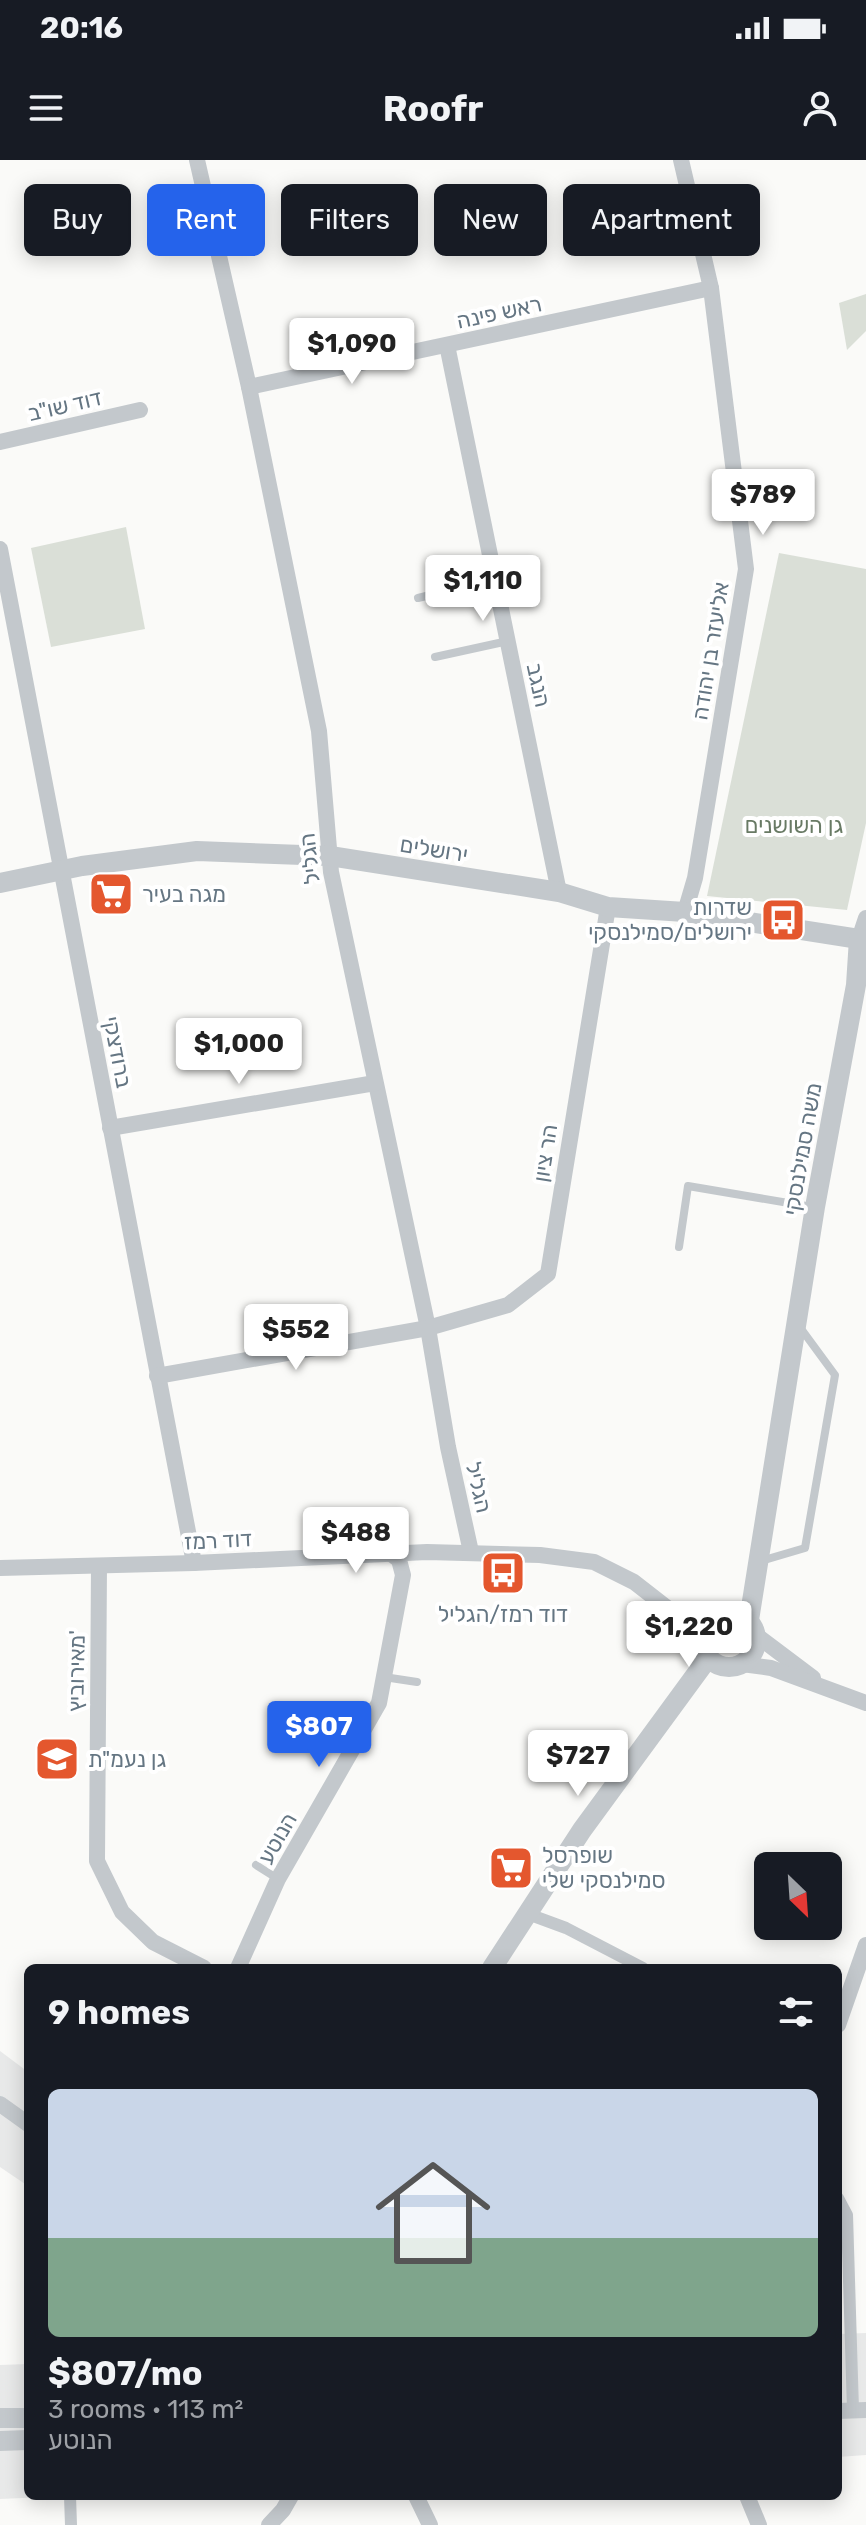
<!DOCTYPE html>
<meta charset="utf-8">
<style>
:root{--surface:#171b24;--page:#20242c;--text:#f1f3f6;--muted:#9ea1a6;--accent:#2563eb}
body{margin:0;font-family:Rubik,"Noto Sans Hebrew",sans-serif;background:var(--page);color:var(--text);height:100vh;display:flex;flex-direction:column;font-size:30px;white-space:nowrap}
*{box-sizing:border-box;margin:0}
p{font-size:26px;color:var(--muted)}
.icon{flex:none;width:44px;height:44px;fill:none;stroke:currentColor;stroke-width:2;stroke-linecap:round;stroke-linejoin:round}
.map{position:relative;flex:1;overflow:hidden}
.side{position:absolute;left:24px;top:1804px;width:818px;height:536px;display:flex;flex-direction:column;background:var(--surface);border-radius:12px;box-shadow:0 4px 20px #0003}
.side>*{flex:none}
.guide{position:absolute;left:24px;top:24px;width:818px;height:72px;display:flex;gap:16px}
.needle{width:52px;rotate:155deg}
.tools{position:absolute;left:754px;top:1692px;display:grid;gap:16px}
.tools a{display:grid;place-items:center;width:88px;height:88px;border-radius:12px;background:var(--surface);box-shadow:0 4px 20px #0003;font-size:40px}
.price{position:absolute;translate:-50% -68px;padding:0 18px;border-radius:8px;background:#fff;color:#222;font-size:26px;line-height:52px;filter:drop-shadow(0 2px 4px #0008)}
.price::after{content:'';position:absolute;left:50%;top:48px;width:24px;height:18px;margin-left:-12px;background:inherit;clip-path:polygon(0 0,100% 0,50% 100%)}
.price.selected{background:var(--accent);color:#fff}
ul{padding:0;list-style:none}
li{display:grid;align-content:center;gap:16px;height:424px;padding:0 24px}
li span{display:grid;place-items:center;height:248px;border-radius:12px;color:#555}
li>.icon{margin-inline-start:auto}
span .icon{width:144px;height:144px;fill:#fffc;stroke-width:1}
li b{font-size:34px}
h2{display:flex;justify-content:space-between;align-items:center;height:96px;padding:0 24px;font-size:34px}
.pill{padding:0 28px;border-radius:12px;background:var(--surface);box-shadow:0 4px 20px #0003;font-size:28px;line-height:72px}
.pill.selected{background:var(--accent);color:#fff}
.status{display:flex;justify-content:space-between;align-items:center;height:56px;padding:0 40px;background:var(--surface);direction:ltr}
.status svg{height:22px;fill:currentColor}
header{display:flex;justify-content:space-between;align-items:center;height:104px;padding:0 24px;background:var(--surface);font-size:36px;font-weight:700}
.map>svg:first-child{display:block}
</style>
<div class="status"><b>20:16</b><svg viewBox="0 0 49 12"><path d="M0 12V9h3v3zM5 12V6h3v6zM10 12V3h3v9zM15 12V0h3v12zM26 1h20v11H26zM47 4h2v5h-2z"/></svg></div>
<header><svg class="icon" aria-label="menu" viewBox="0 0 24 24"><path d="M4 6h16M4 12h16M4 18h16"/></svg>Roofr<svg class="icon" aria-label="person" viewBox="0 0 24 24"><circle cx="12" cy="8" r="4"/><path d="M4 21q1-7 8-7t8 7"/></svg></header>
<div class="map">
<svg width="866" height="2365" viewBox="0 0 866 2365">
<rect width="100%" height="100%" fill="#fafaf8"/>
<g fill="#e8e9e9">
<polygon points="0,1891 28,1912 28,2026 0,2007"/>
<polygon points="866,2173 866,2295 838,2297 838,2174"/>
<polygon points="28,2204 28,2336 68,2336 0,2339 0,2205"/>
</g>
<g fill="#dadfd7">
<polygon points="866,134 866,171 847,190 839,143"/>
<polygon points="126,367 145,469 51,487 31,388"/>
<polygon points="779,393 866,409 866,663 847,750 707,736"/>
</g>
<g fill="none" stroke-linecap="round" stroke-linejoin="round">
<g stroke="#c3c8cc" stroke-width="8">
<polyline points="418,438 495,419"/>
<polyline points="435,497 508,481"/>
<polyline points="679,1087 688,1026 812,1047"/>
<polyline points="761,1401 805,1388 835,1215 799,1166"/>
<polyline points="384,1517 417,1522"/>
<polyline points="256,1705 278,1719"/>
</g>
<g stroke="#c3c8cc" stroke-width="12">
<polyline points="528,1754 566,1768 643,1808"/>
<polyline points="838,2038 847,2055 853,2250"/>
<polyline points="70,2336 71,2365"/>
</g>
<g stroke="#c3c8cc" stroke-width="16">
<polyline points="197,0 249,227 319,571 331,712 428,1168 448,1287 471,1392"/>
<polyline points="681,0 711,128 746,409 695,718 685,752"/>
<polyline points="447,185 559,732"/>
<polyline points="249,227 711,128"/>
<polyline points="0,282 140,250"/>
<polyline points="0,389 194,1403"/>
<polyline points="859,779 866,758"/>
<polyline points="110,968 375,923"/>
<polyline points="157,1216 428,1168 508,1145 548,1114 608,747"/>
<polyline points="99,1406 97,1701 122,1752 153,1782 204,1808"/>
<polyline points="0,1408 194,1403 427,1392 540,1395 594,1402 634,1422 702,1475"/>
<polyline points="756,1475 813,1518"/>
<polyline points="742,1504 771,1508 866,1543"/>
<polyline points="238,1808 278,1719 379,1543 403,1415 399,1400 390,1393"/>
<polyline points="838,1865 866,1785"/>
<polyline points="0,1944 28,1964"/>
<polyline points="838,2251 866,2250"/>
<polyline points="416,2336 430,2365"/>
<polyline points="747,2336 759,2365"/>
<polyline points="269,2365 283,2350 291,2336"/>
</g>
<g stroke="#c3c8cc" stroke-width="20">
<polyline points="0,723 82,706 197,691 330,696 559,732 608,747 685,752 859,779 866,778"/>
<circle cx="729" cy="1480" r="27"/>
<polyline points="749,1460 815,1047 856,825 859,779"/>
<polyline points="492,1808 582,1670 708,1498"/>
<polyline points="0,2258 28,2258"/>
<polyline points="0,2281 28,2280"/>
</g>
</g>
<defs>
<g id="supermarket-square" transform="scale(2.3)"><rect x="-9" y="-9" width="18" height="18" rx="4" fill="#e4572e" stroke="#fff"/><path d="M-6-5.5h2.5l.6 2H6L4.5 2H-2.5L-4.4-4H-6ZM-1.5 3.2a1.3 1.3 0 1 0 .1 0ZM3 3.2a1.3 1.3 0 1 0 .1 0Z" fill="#fff"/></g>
<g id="bus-square" transform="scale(2.3)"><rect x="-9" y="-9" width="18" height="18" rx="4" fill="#e4572e" stroke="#fff"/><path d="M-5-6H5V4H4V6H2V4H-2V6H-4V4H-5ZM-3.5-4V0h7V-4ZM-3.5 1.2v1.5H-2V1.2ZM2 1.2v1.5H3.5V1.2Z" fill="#fff"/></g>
<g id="school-square" transform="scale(2.3)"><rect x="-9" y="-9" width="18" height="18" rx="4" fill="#e4572e" stroke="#fff"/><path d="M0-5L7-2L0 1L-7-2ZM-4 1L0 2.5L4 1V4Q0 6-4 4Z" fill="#fff"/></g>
</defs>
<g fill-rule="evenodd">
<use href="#supermarket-square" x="111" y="734"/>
<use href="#bus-square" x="783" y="760"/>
<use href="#bus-square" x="503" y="1413"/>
<use href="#school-square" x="57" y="1599"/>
<use href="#supermarket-square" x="511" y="1708"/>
</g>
<g text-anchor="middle" stroke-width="8" stroke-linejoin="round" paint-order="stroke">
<g font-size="22" fill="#657683" stroke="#fff">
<text transform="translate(499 152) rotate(-12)" y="8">ראש פינה</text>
<text transform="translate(65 245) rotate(-13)" y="8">דוד שו"ב</text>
<text transform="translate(710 491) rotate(-81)" y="8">אליעזר בן יהודה</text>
<text transform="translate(539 525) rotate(78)" y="8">הנגב</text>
<text transform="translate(434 689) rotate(9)" y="8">ירושלים</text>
<text transform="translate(309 699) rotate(-96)" y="8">הגליל</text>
<text transform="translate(118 892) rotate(79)" y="8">ברודצקי</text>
<text transform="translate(802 989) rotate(-80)" y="8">משה סמילנסקי</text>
<text transform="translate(545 993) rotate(-81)" y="8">הר ציון</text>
<text transform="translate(479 1327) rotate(77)" y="8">הגליל</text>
<text transform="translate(218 1380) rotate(-3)" y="8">דוד רמז</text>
<text transform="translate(76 1511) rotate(-89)" y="8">מאירוביץ'</text>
<text transform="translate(277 1678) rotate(-60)" y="8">הנוטע</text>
</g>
<g font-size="22" fill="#687a64" stroke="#fff">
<text x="794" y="673">גן השושנים</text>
</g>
<g font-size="22" fill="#657683" stroke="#fff" text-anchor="start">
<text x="142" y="742">מגה בעיר</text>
<text x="752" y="755" text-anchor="end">שדרות<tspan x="752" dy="25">ירושלים/סמילנסקי</tspan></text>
<text x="503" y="1462" text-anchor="middle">דוד רמז/הגליל</text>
<text x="88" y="1607">גן נעמ"ת</text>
<text x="542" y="1703">שופרסל<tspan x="542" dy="25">סמילנסקי שלי</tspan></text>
</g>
</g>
</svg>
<div class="tools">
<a><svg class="needle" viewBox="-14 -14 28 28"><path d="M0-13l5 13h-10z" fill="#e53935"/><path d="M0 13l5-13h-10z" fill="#9ea1a6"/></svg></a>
</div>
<b class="price" style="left:352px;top:226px">$1,090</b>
<b class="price" style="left:763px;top:377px">$789</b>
<b class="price" style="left:483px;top:463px">$1,110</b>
<b class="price" style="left:239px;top:926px">$1,000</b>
<b class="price" style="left:296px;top:1212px">$552</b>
<b class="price" style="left:356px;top:1415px">$488</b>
<b class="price" style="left:689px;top:1509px">$1,220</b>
<b class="price selected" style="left:319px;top:1609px">$807</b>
<b class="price" style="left:578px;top:1638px">$727</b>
<div class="guide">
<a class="pill">Buy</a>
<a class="pill selected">Rent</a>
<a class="pill">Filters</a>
<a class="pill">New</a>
<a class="pill">Apartment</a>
</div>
<section class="side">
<h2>9 homes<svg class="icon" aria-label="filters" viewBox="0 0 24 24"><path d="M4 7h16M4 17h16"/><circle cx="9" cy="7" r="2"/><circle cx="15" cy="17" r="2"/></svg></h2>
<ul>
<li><span style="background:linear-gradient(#c9d6e8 60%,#7fa58c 0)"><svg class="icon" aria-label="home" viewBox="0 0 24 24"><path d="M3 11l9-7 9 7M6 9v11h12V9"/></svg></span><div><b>$807/mo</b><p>3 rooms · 113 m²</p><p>הנוטע</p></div></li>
</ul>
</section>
</div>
